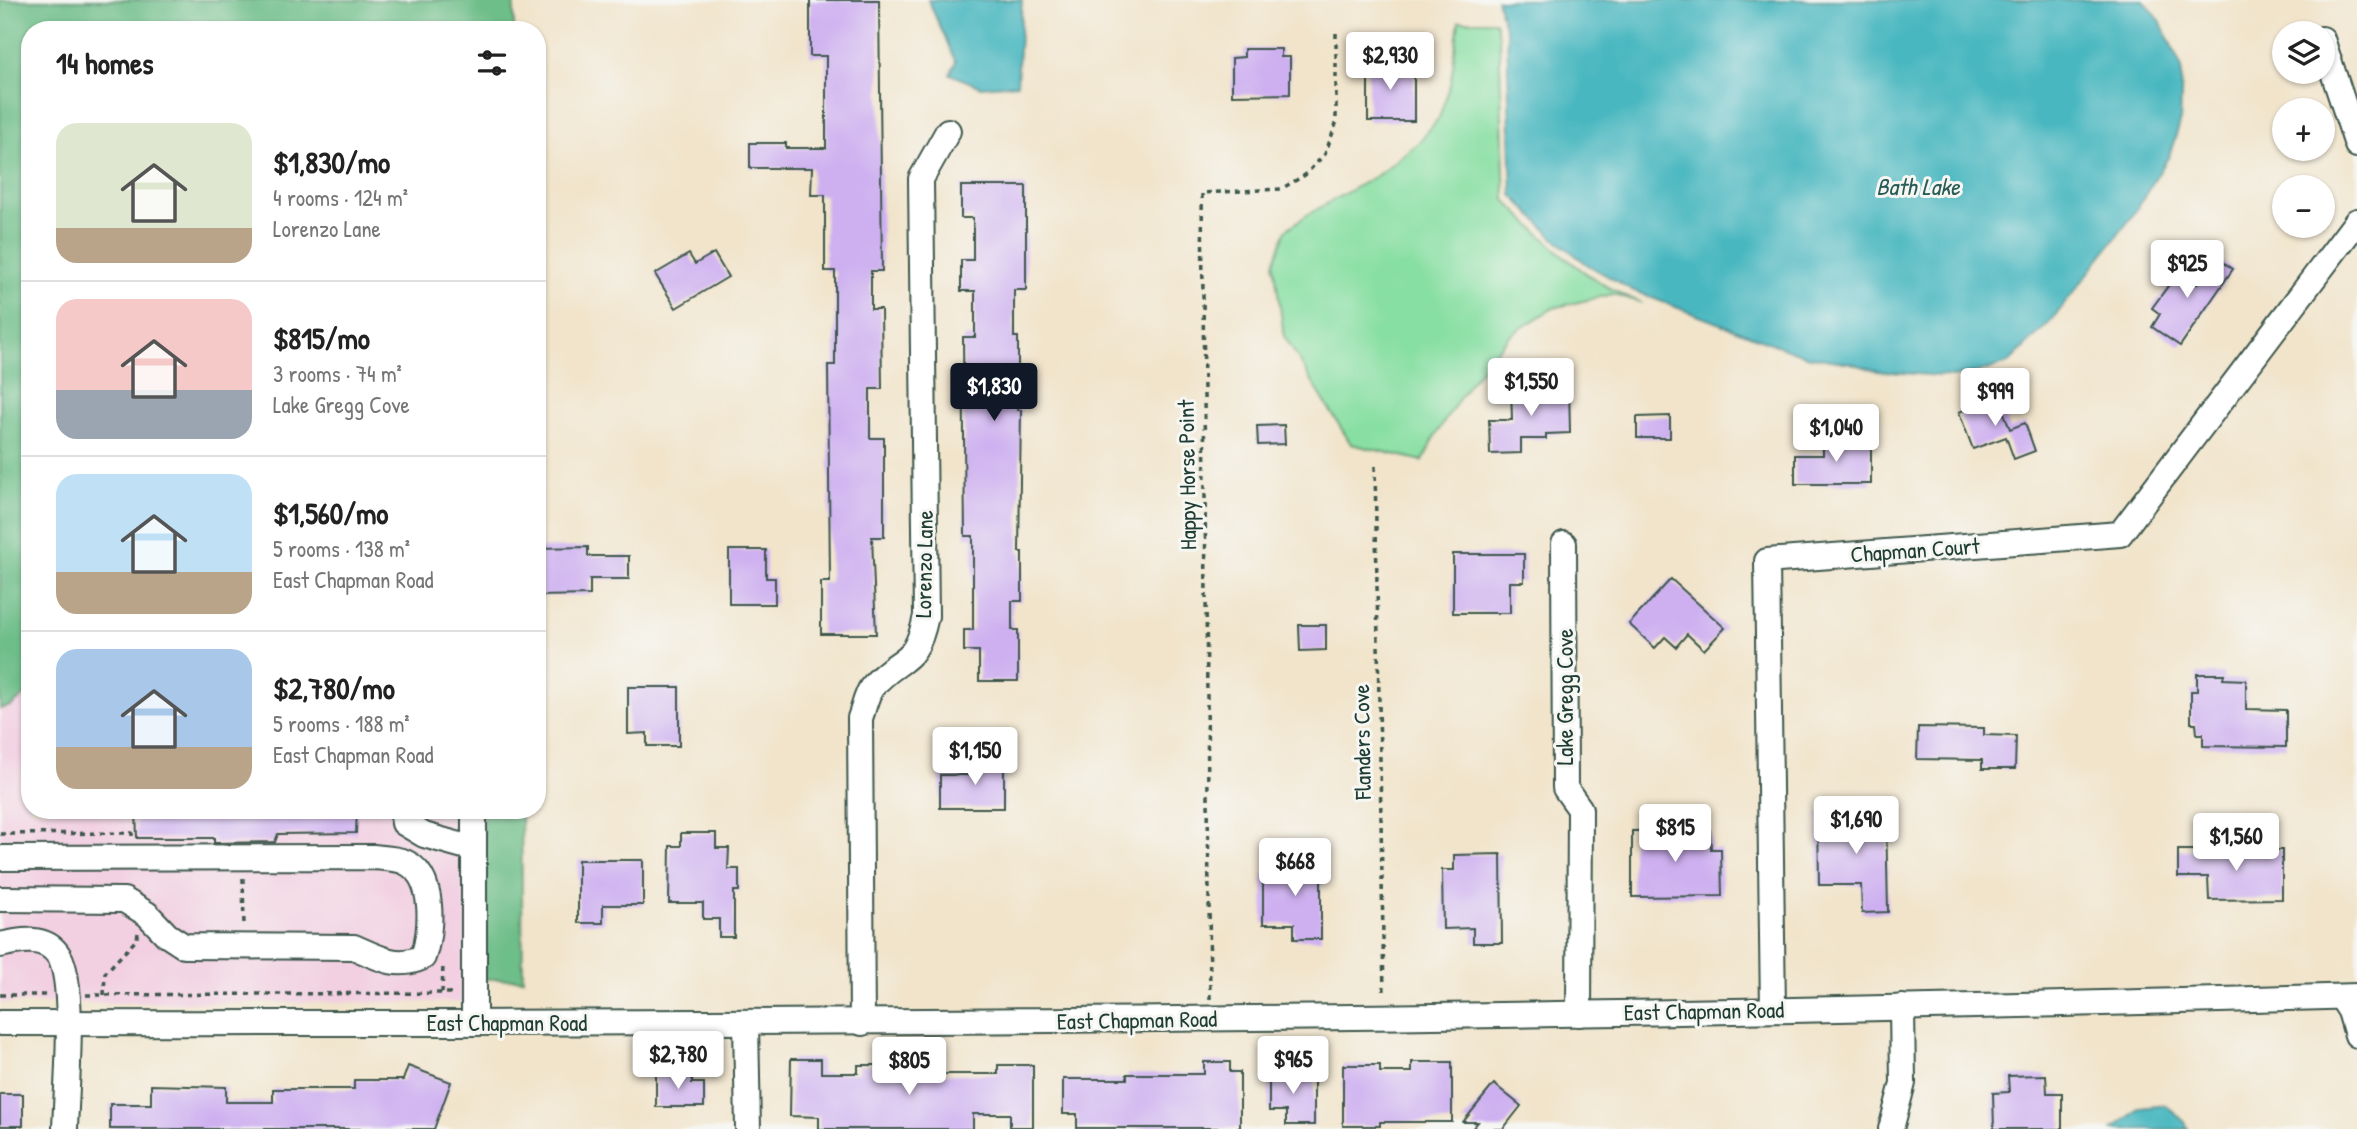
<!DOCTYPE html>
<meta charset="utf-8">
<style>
:root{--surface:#fff;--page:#f6f6f6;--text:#222;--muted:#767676;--line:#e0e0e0;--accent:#111827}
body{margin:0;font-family:"Patrick Hand",sans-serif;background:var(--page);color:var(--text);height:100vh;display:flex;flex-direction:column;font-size:26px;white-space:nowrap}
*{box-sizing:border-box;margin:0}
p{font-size:23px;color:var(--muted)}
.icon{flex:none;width:38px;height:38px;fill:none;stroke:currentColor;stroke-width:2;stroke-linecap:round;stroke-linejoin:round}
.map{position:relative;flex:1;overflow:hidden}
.sheet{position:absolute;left:21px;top:21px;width:525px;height:798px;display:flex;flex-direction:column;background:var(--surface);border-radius:28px;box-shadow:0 2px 5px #0004}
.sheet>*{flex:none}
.buttons{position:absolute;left:2272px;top:21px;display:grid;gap:14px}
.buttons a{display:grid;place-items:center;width:63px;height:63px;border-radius:50%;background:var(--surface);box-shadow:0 2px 5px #0004;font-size:35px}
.price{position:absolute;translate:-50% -60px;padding:0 16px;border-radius:7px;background:#fff;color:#222;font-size:23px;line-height:46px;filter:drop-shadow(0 2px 4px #0008)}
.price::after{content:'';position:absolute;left:50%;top:42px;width:21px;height:16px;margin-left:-10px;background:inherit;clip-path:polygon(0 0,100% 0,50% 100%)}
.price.active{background:var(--accent);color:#fff}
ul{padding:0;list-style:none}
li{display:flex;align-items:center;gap:21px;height:175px;padding:0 35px}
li+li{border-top:2px solid var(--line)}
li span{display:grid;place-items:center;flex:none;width:196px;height:140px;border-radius:21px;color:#555}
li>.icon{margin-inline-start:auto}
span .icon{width:84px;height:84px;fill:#fffc;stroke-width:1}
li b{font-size:30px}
h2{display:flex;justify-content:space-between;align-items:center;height:84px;padding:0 35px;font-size:30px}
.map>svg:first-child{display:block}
</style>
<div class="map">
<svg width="2357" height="1129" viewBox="0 0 2357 1129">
<rect width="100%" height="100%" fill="#f6f6f2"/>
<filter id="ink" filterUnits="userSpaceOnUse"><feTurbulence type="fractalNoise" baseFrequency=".0143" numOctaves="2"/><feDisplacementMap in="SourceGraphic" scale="14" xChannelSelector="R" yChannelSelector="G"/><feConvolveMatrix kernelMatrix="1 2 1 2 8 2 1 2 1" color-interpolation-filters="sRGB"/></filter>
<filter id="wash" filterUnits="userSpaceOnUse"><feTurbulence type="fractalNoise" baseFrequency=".00686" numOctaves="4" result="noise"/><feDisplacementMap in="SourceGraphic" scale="28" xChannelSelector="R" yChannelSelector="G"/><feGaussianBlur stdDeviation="1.57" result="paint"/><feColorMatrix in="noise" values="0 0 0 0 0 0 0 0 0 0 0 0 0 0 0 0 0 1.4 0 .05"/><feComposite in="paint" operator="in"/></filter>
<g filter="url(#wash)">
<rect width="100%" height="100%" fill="#f1e4cb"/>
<polygon fill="#f2cfe1" points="30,691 30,810 483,810 484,1002 0,1003 0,709 11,706"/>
<path fill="#88dfa3" stroke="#548e6c" stroke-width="2" d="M1459,21H1495L1499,36L1505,200C1546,241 1587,284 1643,303L1613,294L1553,308L1509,336L1468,385L1435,436L1423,461L1351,444L1284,336L1274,263L1286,230L1307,215L1379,174L1419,142L1439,118L1451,81Z"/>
<g fill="#6ebe89" stroke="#467e5e" stroke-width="2">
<polygon points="0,0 514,0 514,30 30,30 30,691 11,706 0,709"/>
<polygon points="483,810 521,810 523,979 484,979"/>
</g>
<g fill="#48b7c0" stroke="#347a7a" stroke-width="2">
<polygon points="928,0 1022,0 1017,84 981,87 950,74 956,62"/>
<polygon points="1497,0 2144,0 2160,21 2182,68 2180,123 2169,156 2131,218 2052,320 2008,363 1980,372 1954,377 1878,371 1851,363 1806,356 1736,330 1634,291 1588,265 1557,241 1512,195 1507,34"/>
<polygon points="2166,1105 2185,1122 2188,1129 2113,1129 2140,1108"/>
</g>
<g id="blocks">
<g fill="#ceb0f0">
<polygon points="810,0 879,0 882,271 871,271 871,309 881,309 882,389 870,389 870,438 884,438 884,537 872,537 876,634 821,634 821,582 830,582 828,365 835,365 835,271 825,271 825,195 811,195 812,168 750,168 750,143 786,143 786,148 826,148 826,56 810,56"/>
<polygon points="1244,49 1281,49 1281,57 1290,57 1290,94 1232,95 1232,58 1244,57"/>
<polygon points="1368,59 1398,59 1398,74 1414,74 1414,121 1368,121"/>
<polygon points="961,186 1026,186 1026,290 1014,290 1014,337 1018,337 1018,410 1021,410 1019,552 1022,552 1022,601 1012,601 1012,630 1018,630 1018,681 979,681 979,651 964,651 964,630 973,630 973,536 965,536 963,337 975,337 975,291 961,291 961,260 973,260 973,218 961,218"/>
<polygon points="714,253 728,277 676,308 655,274 689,254 695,264"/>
<polygon points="2216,257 2233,269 2180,346 2152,327 2160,314 2152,308 2168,286 2157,279 2168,264 2197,284"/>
<polygon points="1569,386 1570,433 1546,434 1546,439 1521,439 1521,453 1490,454 1489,420 1512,420 1511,387"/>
<polygon points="1998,397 2010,429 2025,423 2035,451 2014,459 2006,437 1973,449 1959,412"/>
<polygon points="1670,416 1670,438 1637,438 1637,417"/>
<polygon points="1284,425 1285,444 1258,445 1257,426"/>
<polygon points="1823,440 1871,440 1871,484 1795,484 1795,455 1823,455"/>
<polygon points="588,547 588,556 629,556 629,579 590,579 590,595 537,596 537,548"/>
<polygon points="729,550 766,550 766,578 775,578 775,604 729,604"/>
<polygon points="1453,554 1524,554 1524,582 1510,582 1510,613 1453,613"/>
<polygon points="1671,579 1725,628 1704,650 1687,634 1676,647 1665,637 1655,648 1629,624"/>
<polygon points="1299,625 1326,625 1326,650 1300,651"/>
<polygon points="2197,674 2224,674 2223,679 2246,680 2246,709 2286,710 2286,747 2203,746 2203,734 2197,734 2196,723 2191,723 2191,691 2197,691"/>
<polygon points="628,687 679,687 679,746 647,746 647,733 628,734"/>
<polygon points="1918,727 1984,728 1984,735 2016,736 2015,769 1982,769 1982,760 1917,759"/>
<polygon points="969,762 1004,762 1004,808 940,808 940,775 969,775"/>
<polygon points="136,810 357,810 356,833 278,834 275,842 214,843 214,838 137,838"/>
<polygon points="1886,813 1888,912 1862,913 1861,885 1819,885 1818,814"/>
<polygon points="1710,830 1711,849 1721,849 1722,896 1632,897 1632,831"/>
<polygon points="681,833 716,833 716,848 729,848 728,869 739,869 739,891 734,891 734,937 719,937 719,919 703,919 703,903 669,903 670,846 681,846"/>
<polygon points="2178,850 2282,850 2282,899 2209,900 2208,877 2178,877"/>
<polygon points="1501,854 1502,943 1473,943 1473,928 1443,929 1442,870 1454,870 1454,855"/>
<polygon points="578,860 643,860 643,905 603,905 603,923 578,923"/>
<polygon points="1278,862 1321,862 1321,939 1294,939 1294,924 1263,924 1263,874 1278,874"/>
<polygon points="791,1059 821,1059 821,1073 858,1073 858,1065 896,1065 896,1074 998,1074 998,1065 1033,1065 1033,1127 1010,1127 1010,1114 973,1114 973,1129 819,1129 819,1117 790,1116"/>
<polygon points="1204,1062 1230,1062 1230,1072 1240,1072 1240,1128 1077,1128 1077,1114 1063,1114 1063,1079 1127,1079 1127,1074 1204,1074"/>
<polygon points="1412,1062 1452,1062 1452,1122 1380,1122 1380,1126 1343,1126 1343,1065 1380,1065 1380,1072 1412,1072"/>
<polygon points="408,1066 451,1082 434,1129 110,1129 110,1104 151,1104 151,1085 226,1087 226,1102 273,1102 273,1089 354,1089 354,1080 403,1080"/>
<polygon points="1269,1071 1314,1071 1314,1125 1286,1125 1286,1111 1269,1111"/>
<polygon points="656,1072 692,1072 692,1083 704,1083 704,1107 656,1107"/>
<polygon points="2046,1075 2047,1093 2062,1093 2062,1129 1994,1129 1993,1093 2009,1092 2008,1076"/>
<polygon points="1494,1084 1521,1106 1503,1129 1472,1129 1478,1122 1463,1122"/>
<rect x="0" y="1094" width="23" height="32"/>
</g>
</g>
</g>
<g filter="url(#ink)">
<use href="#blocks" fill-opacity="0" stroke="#3e564b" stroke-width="2"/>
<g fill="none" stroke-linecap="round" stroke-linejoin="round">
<g stroke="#3e564b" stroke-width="28">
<g id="minor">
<polyline points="2322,39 2357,145"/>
<polyline points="1564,544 1565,788 1580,809 1579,1014"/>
<polyline points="402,810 404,823 424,835 474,849"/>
<path d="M0,858L373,857C382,858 396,858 405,862C436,876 432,931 423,957C397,969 379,958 354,947L184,946L167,935L147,914L124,900L0,899"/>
<path d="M0,945C20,940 46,935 59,956C76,983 66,1093 65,1129"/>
<polyline points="2341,997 2350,1011 2357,1035"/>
<polyline points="1773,1010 1767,561 2120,534 2357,221"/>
<path d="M0,1023C786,1024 1572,1020 2357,996"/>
<polyline points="474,1023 474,810"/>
<polyline points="746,1023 748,1129"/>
<path d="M862,1023L860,718C864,708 866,695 872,687C901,653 915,669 926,616L921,179L948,131"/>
<polyline points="1891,1129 1903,1083 1902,1007"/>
</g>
</g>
<g stroke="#3e564b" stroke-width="3.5" stroke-dasharray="5 5" stroke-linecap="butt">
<polyline points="1375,466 1384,996"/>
<polyline points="0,834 132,833 132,839"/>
<polyline points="243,878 244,927"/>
<polyline points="442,993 443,965"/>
<polyline points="0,995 47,995"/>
<polyline points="86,995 453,993"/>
<polyline points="104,995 105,973 137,939 138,933"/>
<polyline points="1210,999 1202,193 1281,189 1305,175 1325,154 1336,124 1336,30"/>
</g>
<use href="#minor" stroke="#fff" stroke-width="24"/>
</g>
</g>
<g text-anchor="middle" stroke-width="6" stroke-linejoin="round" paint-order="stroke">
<g font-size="23" fill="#1f3d34" stroke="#f6f6f2">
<text transform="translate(1187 475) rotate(-91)" y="8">Happy Horse Point</text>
<text transform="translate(1915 550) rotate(-4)" y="8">Chapman Court</text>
<text transform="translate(924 564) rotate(-89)" y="8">Lorenzo Lane</text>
<text transform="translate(1565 697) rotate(-90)" y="8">Lake Gregg Cove</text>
<text transform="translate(1362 742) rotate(-91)" y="8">Flanders Cove</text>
<text transform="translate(1704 1011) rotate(-1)" y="8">East Chapman Road</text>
<text transform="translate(1137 1020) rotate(-1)" y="8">East Chapman Road</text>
<text x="507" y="1031">East Chapman Road</text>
</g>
<g font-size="24" font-style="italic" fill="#295c57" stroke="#f6f6f2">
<text x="1918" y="195">Bath Lake</text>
</g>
</g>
</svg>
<div class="buttons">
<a><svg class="icon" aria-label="layers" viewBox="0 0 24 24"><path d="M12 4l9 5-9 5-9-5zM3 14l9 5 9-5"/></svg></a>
<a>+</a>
<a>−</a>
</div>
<b class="price" style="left:1390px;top:92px">$2,930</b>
<b class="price" style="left:2187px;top:300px">$925</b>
<b class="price" style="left:1531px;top:418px">$1,550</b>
<b class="price active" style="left:994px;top:423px">$1,830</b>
<b class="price" style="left:1995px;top:428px">$999</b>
<b class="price" style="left:1836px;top:464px">$1,040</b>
<b class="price" style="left:975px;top:787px">$1,150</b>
<b class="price" style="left:1856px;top:856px">$1,690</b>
<b class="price" style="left:1675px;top:864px">$815</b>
<b class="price" style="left:2236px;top:873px">$1,560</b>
<b class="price" style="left:1295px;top:898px">$668</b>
<b class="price" style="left:678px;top:1091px">$2,780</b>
<b class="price" style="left:1293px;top:1096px">$965</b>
<b class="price" style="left:909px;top:1097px">$805</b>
<section class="sheet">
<h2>14 homes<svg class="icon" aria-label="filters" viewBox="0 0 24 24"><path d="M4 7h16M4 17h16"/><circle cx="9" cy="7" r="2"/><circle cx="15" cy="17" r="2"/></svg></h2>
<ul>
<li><span style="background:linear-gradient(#dfe7d0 75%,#b9a48a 0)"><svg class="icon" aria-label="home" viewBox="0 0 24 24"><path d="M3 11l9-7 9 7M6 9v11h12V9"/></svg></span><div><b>$1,830/mo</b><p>4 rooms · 124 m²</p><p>Lorenzo Lane</p></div></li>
<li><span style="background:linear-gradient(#f6c9c9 65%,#9aa5b1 0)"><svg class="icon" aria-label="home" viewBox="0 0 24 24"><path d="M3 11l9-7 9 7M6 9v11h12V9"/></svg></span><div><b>$815/mo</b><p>3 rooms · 74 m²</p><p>Lake Gregg Cove</p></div></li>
<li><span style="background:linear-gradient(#bfe0f5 70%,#b9a48a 0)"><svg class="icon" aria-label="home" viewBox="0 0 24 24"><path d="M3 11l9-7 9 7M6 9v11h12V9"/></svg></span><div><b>$1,560/mo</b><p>5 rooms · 138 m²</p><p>East Chapman Road</p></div></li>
<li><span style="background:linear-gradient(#a9c7e8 70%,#b9a48a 0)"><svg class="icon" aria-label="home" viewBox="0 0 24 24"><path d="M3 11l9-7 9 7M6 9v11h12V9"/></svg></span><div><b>$2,780/mo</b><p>5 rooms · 188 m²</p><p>East Chapman Road</p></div></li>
</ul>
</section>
</div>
